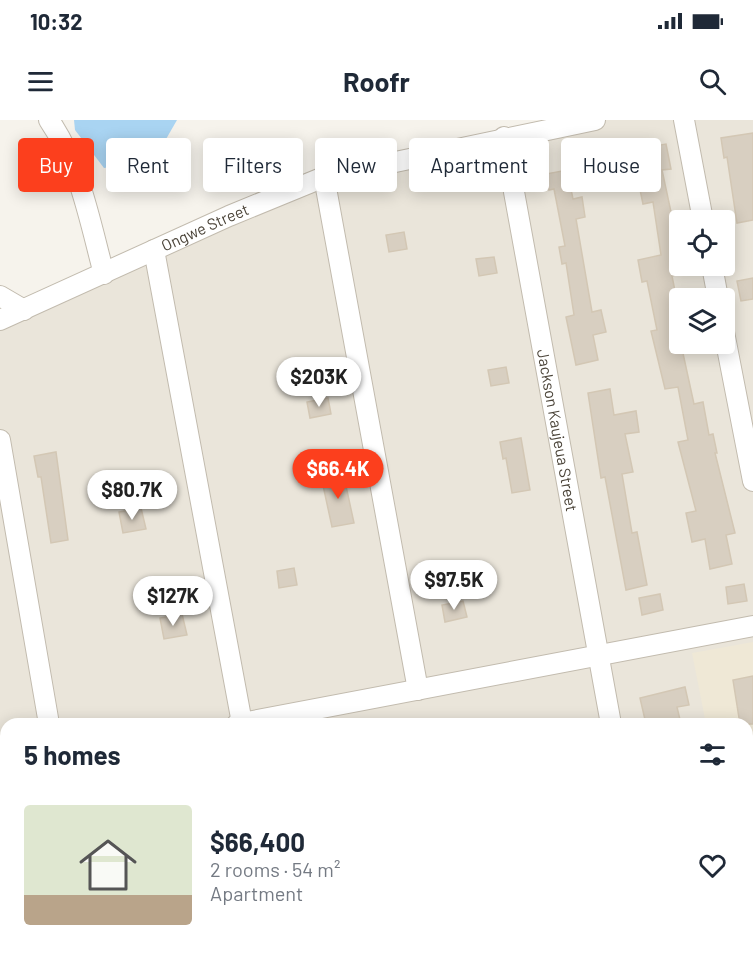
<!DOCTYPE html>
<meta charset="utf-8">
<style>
:root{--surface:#fff;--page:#f6f6f7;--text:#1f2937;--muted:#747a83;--line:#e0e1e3;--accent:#fc3f1d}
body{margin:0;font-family:Barlow,sans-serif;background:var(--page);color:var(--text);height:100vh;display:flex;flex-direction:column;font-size:22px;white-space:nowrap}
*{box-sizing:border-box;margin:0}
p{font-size:20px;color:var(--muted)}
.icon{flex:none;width:33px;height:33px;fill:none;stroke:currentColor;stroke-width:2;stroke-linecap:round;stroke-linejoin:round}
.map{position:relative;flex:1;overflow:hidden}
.sheet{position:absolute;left:0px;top:598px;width:753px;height:236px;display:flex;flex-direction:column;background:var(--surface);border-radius:18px 18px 0 0;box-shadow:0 3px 15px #0003}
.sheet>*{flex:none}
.hud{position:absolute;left:18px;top:18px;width:717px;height:54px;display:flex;gap:12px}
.tools{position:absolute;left:669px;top:90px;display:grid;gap:12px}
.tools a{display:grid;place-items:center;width:66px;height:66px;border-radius:6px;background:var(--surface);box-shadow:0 3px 15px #0003;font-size:30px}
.price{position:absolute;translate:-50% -51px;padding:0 14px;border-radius:21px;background:#fff;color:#222;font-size:20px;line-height:39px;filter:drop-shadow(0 2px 3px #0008)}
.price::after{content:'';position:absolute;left:50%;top:36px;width:18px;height:14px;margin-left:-9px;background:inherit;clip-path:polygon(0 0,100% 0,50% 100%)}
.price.selected{background:var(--accent);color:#fff}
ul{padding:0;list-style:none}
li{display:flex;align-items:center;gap:18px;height:150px;padding:0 24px}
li+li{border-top:2px solid var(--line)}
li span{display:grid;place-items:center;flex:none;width:168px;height:120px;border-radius:6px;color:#555}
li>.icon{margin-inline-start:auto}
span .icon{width:72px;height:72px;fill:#fffc;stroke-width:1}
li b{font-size:26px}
h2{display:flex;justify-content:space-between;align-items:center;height:72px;padding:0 24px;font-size:26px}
.tag{padding:0 21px;border-radius:6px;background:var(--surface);box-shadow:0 3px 15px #0003;font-size:21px;line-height:54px}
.tag.selected{background:var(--accent);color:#fff}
.status{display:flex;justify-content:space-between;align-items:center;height:42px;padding:0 30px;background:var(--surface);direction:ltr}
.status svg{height:16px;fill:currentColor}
header{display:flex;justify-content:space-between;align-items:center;height:78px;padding:0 24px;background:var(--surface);font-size:27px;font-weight:700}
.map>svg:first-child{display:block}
</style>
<div class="status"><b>10:32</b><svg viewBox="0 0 49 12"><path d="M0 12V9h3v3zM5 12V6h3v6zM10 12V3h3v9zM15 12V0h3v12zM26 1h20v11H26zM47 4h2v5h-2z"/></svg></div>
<header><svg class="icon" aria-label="menu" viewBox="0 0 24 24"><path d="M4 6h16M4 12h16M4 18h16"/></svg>Roofr<svg class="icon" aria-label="search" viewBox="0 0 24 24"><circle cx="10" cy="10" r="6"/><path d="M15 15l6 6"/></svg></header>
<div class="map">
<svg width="753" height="833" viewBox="0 0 753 833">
<rect width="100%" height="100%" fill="#f6f3ec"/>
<path fill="#eae5da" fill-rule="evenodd" d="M602,0H753V833H0V200L324,57ZM680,100H724V146H680ZM680,178H724V224H680ZM6,604H747V828H6Z"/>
<polygon fill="#efe8d6" points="753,522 753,833 749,833 747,604 706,604 692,533"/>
<polygon fill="#a9d4f2" points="74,0 177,0 154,40 104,48 75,10"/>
<g fill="#d8cfc1" stroke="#d3c7b4" stroke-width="1.5">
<polygon points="753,13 753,100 737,103 727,37 724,38 721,18"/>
<polygon points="666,24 671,49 662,50 680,134 680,154 672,156 679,191 674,192 694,284 703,282 709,315 713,314 717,333 715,333 735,413 726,415 732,444 710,449 705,419 692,422 686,393 696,391 678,322 688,320 678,267 665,269 651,211 657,210 647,161 642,162 638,140 661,135 653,82 643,84 637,55 611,59 607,34"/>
<polygon points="567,50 573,79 582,77 585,97 576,99 592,192 601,190 606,212 593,215 598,240 576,245 566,197 574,195 566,143 562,144 559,127 565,126 554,69 549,70 546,54"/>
<polygon points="404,112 407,129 389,132 386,115"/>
<polygon points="494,137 497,153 479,156 476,139"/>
<polygon points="753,158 753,179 741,181 737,161"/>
<polygon points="506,247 509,263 491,266 488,250"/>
<polygon points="610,269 614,295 636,291 639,312 625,314 633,352 622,354 632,413 637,412 647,465 626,470 605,357 601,358 588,273"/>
<polygon points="328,278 331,294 310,298 307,282"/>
<polygon points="521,318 530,370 512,373 506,338 503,339 500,322"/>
<polygon points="56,332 68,420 51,423 41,357 38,357 34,336"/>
<polygon points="343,352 354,403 332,407 321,356"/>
<polygon points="144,357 147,373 129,376 126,360"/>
<polygon points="141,388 146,409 123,413 119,392"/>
<polygon points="294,448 297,465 279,468 277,451"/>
<polygon points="744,464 747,481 728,484 726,467"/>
<polygon points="660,474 663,490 642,495 639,478"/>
<polygon points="463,481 467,497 445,502 442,485"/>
<polygon points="182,494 187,515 164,519 160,498"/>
<polygon points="753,556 753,604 740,604 733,560"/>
<polygon points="685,567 689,585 677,587 681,604 646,604 640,578"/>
</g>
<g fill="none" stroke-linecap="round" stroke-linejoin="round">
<g stroke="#c2bbae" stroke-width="22">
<g id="minor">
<path d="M49,0C80,45 90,102 104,154"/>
<polyline points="684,0 703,100"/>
<path id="s1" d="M504,17L611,604"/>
<polyline points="324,57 418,570"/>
<polyline points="154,130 242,603"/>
<polyline points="712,146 718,178"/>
<polyline points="0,176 24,190"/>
<path id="s2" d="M0,200L229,96L324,57L595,0"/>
<polyline points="724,212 753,361"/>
<polyline points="0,320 49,604"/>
<polyline points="237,604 753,506"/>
<polyline points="0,652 6,651"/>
<polyline points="287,828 287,833"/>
<polyline points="467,828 468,833"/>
<polyline points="656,828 657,833"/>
<polyline points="56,833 84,828"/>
</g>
</g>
<use href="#minor" stroke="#fff" stroke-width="20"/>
</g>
<g text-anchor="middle" stroke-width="4.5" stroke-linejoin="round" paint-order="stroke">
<g font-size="16" fill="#4b4439" stroke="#fff">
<text dy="6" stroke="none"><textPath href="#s2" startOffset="225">Ongwe Street</textPath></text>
<text dy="6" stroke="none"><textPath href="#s1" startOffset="298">Jackson Kaujeua Street</textPath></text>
</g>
</g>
</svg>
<div class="tools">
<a><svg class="icon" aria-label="locate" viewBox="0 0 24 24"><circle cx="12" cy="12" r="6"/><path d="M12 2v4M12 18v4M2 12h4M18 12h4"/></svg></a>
<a><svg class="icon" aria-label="layers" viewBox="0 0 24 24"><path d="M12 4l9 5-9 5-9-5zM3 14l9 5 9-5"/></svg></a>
</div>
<b class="price" style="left:319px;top:288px">$203K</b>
<b class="price selected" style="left:338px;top:380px">$66.4K</b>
<b class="price" style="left:132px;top:401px">$80.7K</b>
<b class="price" style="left:454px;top:491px">$97.5K</b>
<b class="price" style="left:173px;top:507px">$127K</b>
<div class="hud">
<a class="tag selected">Buy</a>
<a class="tag">Rent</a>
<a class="tag">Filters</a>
<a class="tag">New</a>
<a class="tag">Apartment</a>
<a class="tag">House</a>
</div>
<section class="sheet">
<h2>5 homes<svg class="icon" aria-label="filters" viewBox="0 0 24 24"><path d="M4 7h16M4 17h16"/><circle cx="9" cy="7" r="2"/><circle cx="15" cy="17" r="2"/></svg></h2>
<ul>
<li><span style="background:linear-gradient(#dfe7d0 75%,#b9a48a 0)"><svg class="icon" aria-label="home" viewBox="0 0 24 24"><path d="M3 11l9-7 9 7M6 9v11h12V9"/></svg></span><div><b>$66,400</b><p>2 rooms · 54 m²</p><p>Apartment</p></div><svg class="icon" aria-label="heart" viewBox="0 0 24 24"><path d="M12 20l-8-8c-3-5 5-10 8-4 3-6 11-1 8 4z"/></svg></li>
</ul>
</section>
</div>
